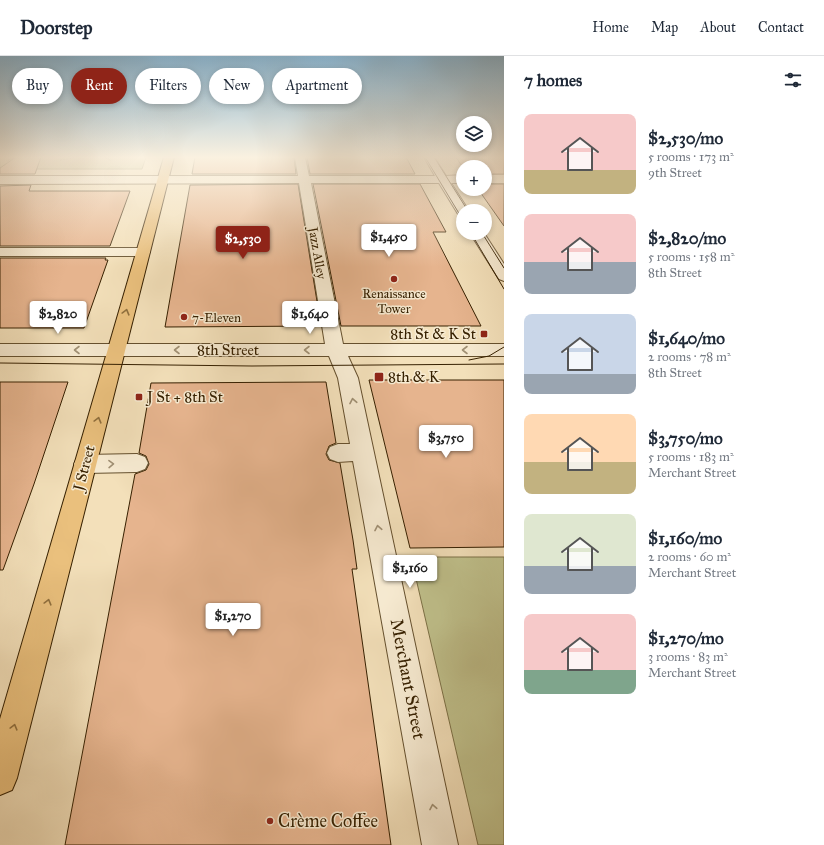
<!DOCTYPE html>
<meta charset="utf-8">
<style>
:root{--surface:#fff;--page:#f2f2f3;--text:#1f2937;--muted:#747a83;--line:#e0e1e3;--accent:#8f2418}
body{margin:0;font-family:"IM FELL Great Primer",serif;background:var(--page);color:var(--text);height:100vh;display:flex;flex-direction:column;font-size:15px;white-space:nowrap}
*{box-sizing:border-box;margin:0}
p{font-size:13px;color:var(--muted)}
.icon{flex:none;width:22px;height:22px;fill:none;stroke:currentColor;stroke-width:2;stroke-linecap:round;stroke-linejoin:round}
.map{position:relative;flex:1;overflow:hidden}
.drawer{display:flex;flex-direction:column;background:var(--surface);width:320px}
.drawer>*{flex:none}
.top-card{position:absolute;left:12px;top:12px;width:380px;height:36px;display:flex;gap:8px}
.tools{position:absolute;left:456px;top:60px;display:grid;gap:8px}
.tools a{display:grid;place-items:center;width:36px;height:36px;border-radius:50%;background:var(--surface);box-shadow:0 2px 6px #0003;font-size:20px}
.price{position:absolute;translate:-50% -34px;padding:0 9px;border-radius:4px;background:#fff;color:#222;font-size:13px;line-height:26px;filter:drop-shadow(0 1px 2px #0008)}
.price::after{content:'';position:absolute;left:50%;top:24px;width:12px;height:9px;margin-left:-6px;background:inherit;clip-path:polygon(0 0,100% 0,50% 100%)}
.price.selected{background:var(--accent);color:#fff}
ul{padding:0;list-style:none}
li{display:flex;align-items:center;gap:12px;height:100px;padding:0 20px}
li span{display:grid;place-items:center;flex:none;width:112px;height:80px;border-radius:8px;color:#555}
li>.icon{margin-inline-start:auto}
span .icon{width:48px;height:48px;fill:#fffc;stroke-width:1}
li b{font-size:17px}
h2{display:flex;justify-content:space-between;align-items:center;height:48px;padding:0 20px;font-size:17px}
.tag{padding:0 14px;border-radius:18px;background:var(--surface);box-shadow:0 2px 6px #0003;font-size:14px;line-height:36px}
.tag.selected{background:var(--accent);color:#fff}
header{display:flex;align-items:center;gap:24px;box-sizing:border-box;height:56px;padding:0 20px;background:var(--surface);border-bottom:1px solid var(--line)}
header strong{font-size:19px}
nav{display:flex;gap:22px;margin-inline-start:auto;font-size:14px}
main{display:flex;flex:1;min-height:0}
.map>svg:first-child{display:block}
</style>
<header>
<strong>Doorstep</strong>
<nav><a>Home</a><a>Map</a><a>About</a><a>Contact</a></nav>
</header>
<main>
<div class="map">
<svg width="504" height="789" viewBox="0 0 504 789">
<rect width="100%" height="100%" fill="#f3e0ba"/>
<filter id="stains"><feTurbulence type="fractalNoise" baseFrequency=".005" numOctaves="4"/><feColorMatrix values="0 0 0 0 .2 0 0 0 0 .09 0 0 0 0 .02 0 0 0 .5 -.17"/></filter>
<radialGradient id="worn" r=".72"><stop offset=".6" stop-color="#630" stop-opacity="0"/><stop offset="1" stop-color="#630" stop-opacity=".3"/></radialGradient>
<g fill="#c0c18c" stroke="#7b7046">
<polygon points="0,101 146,101 142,113 0,113"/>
<polygon points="411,501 504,501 504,789 478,789"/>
</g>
<g fill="#e6b48e" stroke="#362000">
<polygon points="16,101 41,101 35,118 0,118 0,112"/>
<polygon points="195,101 294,101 296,118 192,118"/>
<polygon points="307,101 406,101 415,118 310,118"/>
<polygon points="456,101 504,101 504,118 485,118 485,111 463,112"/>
<polygon points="298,128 321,270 165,271 190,129"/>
<polygon points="313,128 420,128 446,176 433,176 481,270 341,270"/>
<polygon points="485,128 504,128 504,170 478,133 485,133"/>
<polygon points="31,129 29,135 130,135 110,190 0,190 0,130"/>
<polygon points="0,202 106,202 105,204 108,204 84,272 0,272"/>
<polygon points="369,324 504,324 504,491 410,492"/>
<polygon points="0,326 68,326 34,428 3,514 0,514"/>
<polygon points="326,326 336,387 329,390 326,398 329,404 340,407 353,484 357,513 352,513 391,789 65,789 135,418 146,414 149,408 146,400 139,397 151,327"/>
</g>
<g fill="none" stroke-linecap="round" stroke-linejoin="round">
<g stroke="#65502e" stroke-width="2">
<g id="minor">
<polygon points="295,101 305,101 309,120 435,120 424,101 434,101 446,120 463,119 463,127 451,127 469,155 463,155 463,159 458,158 439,127 311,127 343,288 504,288 504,300 348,300 358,322 458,789 422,789 353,405 338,406 330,403 327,397 330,391 338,388 350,388 338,322 329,300 0,300 0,288 325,288 299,127 0,128 0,120 298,120"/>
<rect x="485" y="119" width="19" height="8"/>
<polygon points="470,177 484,177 504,208 504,225 499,223"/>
<polygon points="0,192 143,192 148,193 150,196 148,199 143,200 0,200"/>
<polygon points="137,398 145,401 148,407 145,413 137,416 85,417 77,414 74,408 77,402 85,399"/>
</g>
</g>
<g stroke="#362000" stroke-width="2">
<polygon id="major" points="164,101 174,101 17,722 12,734 0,739 0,663"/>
</g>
<g stroke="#362000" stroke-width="1.5" stroke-dasharray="0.5 1" stroke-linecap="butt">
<polyline points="104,101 112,105"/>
<polyline points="60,104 77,101"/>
<polyline points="7,105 14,101"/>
</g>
<use href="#minor" fill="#f7ebd2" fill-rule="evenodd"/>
<use href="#major" fill="#eac07d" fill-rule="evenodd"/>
<g stroke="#362000" stroke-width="1">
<polyline points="425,101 463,164"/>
<polyline points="434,101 468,155"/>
<polyline points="471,177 504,233"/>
<polyline points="482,177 504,212"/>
<polyline points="469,304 489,300 504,291"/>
<polyline points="0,307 252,310 504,308"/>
</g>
</g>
<defs><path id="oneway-chevron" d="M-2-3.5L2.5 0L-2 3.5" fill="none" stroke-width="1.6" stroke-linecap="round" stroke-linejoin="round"/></defs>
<g stroke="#90703e">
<use href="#oneway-chevron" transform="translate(126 256) rotate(-75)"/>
<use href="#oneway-chevron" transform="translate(98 364) rotate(-75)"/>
<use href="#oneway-chevron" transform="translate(48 546) rotate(-75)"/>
<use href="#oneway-chevron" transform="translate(14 671) rotate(-75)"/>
</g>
<g stroke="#a09074">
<use href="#oneway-chevron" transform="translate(77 294) rotate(180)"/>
<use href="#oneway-chevron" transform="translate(177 294) rotate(180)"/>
<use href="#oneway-chevron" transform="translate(307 294) rotate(180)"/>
<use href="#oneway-chevron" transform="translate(465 294) rotate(180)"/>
<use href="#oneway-chevron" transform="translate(353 345) rotate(-101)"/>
<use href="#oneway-chevron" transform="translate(111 408) rotate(-1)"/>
<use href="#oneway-chevron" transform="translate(378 472) rotate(-101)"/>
<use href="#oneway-chevron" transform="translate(433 751) rotate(-101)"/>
</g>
<linearGradient id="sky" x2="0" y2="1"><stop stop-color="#8ab7d4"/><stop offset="0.48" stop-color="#faf1e0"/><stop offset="1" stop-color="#faf1e0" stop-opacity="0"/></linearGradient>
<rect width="504" height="211" fill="url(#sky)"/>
<g fill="#8f2418" stroke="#f7ebd2" stroke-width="1.5">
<circle cx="394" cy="223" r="4"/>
<circle cx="184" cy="261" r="4"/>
<rect x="480" y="274" width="8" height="8" rx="2"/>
<rect x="374" y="316" width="10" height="10" rx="2"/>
<rect x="135" y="337" width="8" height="8" rx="2"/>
<circle cx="270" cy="765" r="4"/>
</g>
<g text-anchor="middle" stroke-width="3" stroke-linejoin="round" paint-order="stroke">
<g font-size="13" fill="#362000" stroke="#f7ebd2">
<text transform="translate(318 197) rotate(80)" y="5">Jazz Alley</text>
</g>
<g font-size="13" fill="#362000" stroke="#f7ebd2">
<text x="394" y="242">Renaissance<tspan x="394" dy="15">Tower</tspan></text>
<text x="192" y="266" text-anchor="start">7-Eleven</text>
</g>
<g font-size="15" fill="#362000" stroke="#f7ebd2" text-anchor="start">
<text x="476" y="283" text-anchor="end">8th St &amp; K St</text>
<text x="388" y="326">8th &amp; K</text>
<text x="147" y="346">J St + 8th St</text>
</g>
<g font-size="15" fill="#362000" stroke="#f7ebd2">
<text x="228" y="299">8th Street</text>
<text transform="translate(84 412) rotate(-75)" y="5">J Street</text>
</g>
<g font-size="18" fill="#362000" stroke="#f7ebd2">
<text transform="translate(408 623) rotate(79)" y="6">Merchant Street</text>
</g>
<g font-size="18" fill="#362000" stroke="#f7ebd2" text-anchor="start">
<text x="278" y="771">Crème Coffee</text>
</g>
</g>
<rect width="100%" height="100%" filter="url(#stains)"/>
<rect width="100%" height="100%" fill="url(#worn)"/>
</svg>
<div class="tools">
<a><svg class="icon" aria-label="layers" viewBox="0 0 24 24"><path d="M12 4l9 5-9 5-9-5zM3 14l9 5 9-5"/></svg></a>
<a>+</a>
<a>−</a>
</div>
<b class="price" style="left:389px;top:202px">$1,450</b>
<b class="price selected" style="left:243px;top:204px">$2,530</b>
<b class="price" style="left:58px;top:279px">$2,820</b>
<b class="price" style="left:310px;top:279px">$1,640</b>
<b class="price" style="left:446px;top:403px">$3,750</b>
<b class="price" style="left:410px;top:533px">$1,160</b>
<b class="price" style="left:233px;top:581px">$1,270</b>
<div class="top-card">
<a class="tag">Buy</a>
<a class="tag selected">Rent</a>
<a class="tag">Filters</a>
<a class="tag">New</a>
<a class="tag">Apartment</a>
</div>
</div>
<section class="drawer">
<h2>7 homes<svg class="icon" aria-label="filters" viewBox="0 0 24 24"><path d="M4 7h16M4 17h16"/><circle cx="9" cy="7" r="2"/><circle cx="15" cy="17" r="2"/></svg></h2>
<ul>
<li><span style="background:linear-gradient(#f6c9c9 70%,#c2b280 0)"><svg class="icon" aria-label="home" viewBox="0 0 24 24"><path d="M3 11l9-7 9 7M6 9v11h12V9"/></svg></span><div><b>$2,530/mo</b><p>5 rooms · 173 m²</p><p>9th Street</p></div></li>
<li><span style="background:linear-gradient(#f6c9c9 60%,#9aa5b1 0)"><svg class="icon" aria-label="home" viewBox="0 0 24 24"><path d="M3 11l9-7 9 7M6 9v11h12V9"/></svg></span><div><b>$2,820/mo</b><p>5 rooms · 158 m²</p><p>8th Street</p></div></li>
<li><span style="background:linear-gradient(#c9d6e8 75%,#9aa5b1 0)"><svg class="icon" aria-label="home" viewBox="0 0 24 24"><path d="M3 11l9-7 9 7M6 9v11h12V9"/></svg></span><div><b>$1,640/mo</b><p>2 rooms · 78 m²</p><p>8th Street</p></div></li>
<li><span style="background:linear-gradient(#ffd9b3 60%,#c2b280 0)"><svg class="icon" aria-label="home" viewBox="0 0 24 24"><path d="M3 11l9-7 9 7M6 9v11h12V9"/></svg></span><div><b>$3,750/mo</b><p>5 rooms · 183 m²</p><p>Merchant Street</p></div></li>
<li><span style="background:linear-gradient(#dfe7d0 65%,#9aa5b1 0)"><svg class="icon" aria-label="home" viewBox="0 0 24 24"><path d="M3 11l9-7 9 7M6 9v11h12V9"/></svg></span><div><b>$1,160/mo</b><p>2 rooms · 60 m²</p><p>Merchant Street</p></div></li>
<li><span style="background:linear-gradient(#f6c9c9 70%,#7fa58c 0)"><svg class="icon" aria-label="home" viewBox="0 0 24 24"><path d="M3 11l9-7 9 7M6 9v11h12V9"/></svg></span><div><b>$1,270/mo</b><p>3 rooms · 83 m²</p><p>Merchant Street</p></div></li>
</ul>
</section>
</main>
